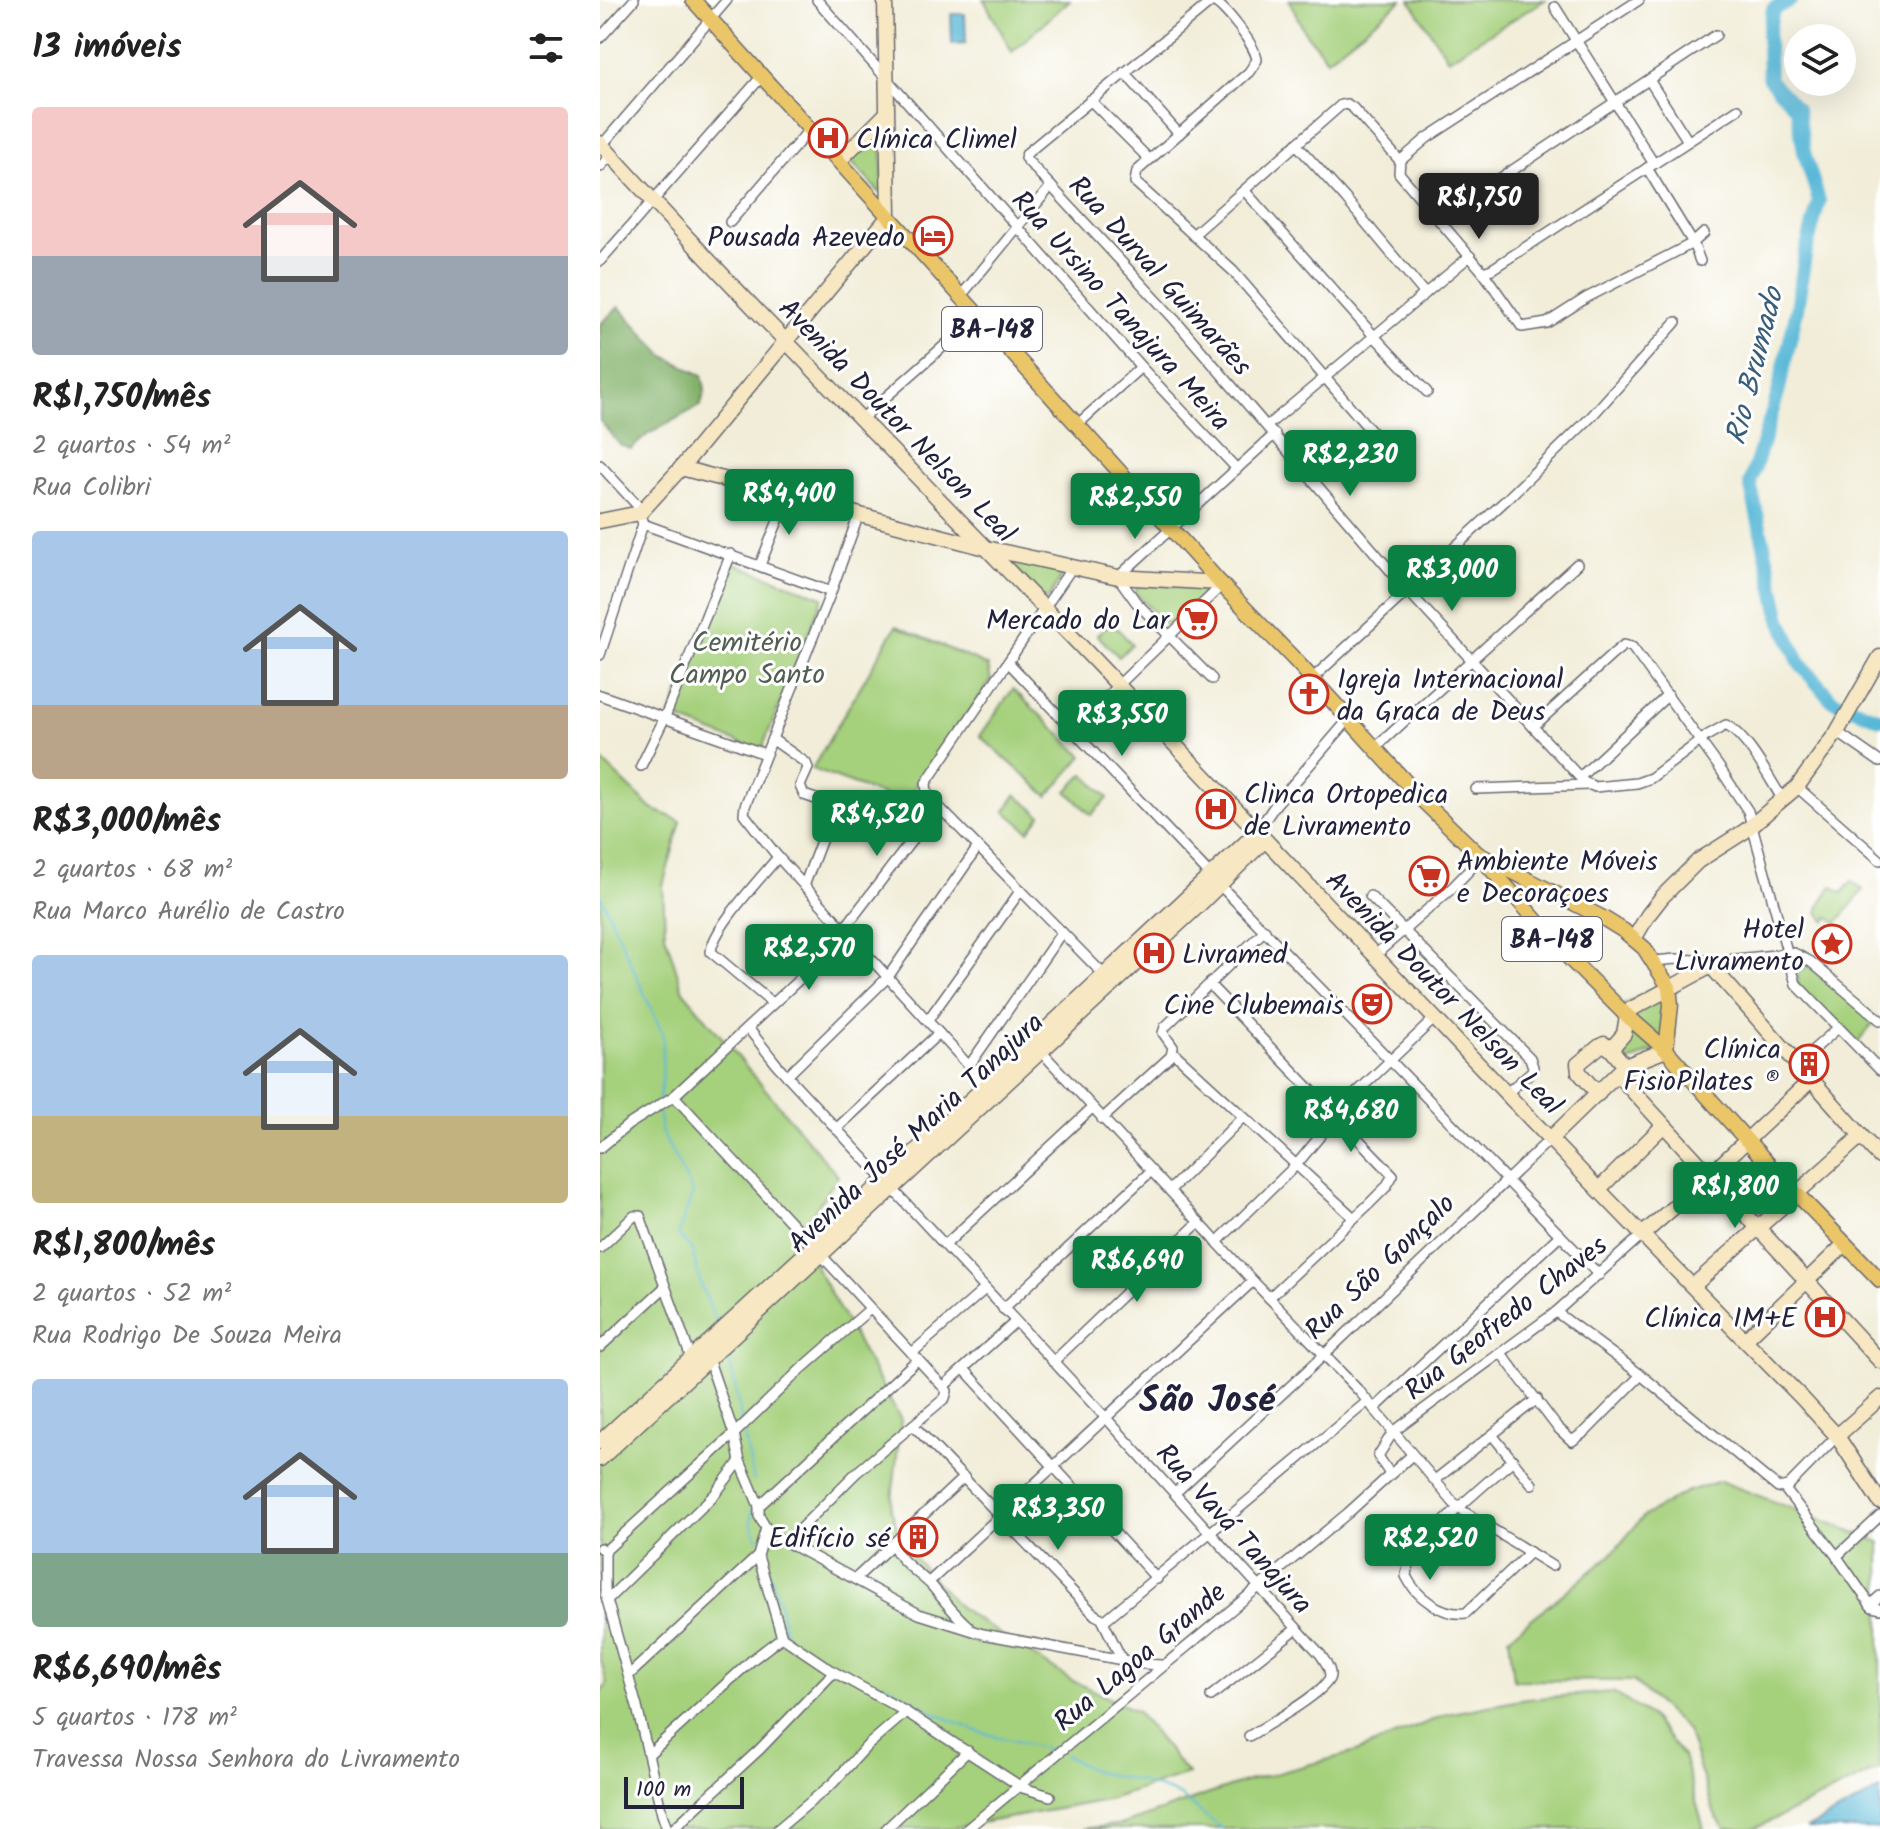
<!DOCTYPE html>
<html lang="pt">
<meta charset="utf-8">
<style>
:root{--surface:#fff;--page:#f6f6f6;--text:#222;--muted:#767676;--accent:#0b8043}
body{margin:0;font-family:Kalam,sans-serif;background:var(--page);color:var(--text);height:100vh;display:flex;flex-direction:column;font-size:30px;white-space:nowrap}
*{box-sizing:border-box;margin:0}
p{font-size:26px;color:var(--muted)}
.icon{flex:none;width:44px;height:44px;fill:none;stroke:currentColor;stroke-width:2;stroke-linecap:round;stroke-linejoin:round}
.map{position:relative;flex:1;overflow:hidden}
.drawer{display:flex;flex-direction:column;background:var(--surface);width:600px}
.drawer>*{flex:none}
.controls{position:absolute;left:1184px;top:24px;display:grid;gap:16px}
.controls a{display:grid;place-items:center;width:72px;height:72px;border-radius:50%;background:var(--surface);box-shadow:0 8px 32px #0002;font-size:40px}
.scale{position:absolute;left:24px;bottom:20px;width:120px;box-sizing:border-box;padding-left:8px;border:4px solid #22223b;border-top:0;font-size:22px;line-height:28px;white-space:nowrap;color:#22223b;-webkit-text-stroke:6px #fff;paint-order:stroke}
.price{position:absolute;translate:-50% -68px;padding:0 18px;border-radius:8px;background:var(--accent);color:#fff;font-size:26px;line-height:52px;filter:drop-shadow(0 2px 4px #0008)}
.price::after{content:'';position:absolute;left:50%;top:48px;width:24px;height:18px;margin-left:-12px;background:inherit;clip-path:polygon(0 0,100% 0,50% 100%)}
.price.current{background:#222;color:#fff}
ul{padding:0;list-style:none}
li{display:grid;align-content:center;gap:16px;height:424px;padding:0 32px}
li span{display:grid;place-items:center;height:248px;border-radius:8px;color:#555}
li>.icon{margin-inline-start:auto}
span .icon{width:144px;height:144px;fill:#fffc;stroke-width:1}
li b{font-size:34px}
h2{display:flex;justify-content:space-between;align-items:center;height:96px;padding:0 32px;font-size:34px}
main{display:flex;flex:1;min-height:0}
.map>svg:first-child{display:block}
</style>
<main>
<section class="drawer">
<h2>13 imóveis<svg class="icon" aria-label="filters" viewBox="0 0 24 24"><path d="M4 7h16M4 17h16"/><circle cx="9" cy="7" r="2"/><circle cx="15" cy="17" r="2"/></svg></h2>
<ul>
<li><span style="background:linear-gradient(#f6c9c9 60%,#9aa5b1 0)"><svg class="icon" aria-label="home" viewBox="0 0 24 24"><path d="M3 11l9-7 9 7M6 9v11h12V9"/></svg></span><div><b>R$1,750/mês</b><p>2 quartos · 54 m²</p><p>Rua Colibri</p></div></li>
<li><span style="background:linear-gradient(#a9c7e8 70%,#b9a48a 0)"><svg class="icon" aria-label="home" viewBox="0 0 24 24"><path d="M3 11l9-7 9 7M6 9v11h12V9"/></svg></span><div><b>R$3,000/mês</b><p>2 quartos · 68 m²</p><p>Rua Marco Aurélio de Castro</p></div></li>
<li><span style="background:linear-gradient(#a9c7e8 65%,#c2b280 0)"><svg class="icon" aria-label="home" viewBox="0 0 24 24"><path d="M3 11l9-7 9 7M6 9v11h12V9"/></svg></span><div><b>R$1,800/mês</b><p>2 quartos · 52 m²</p><p>Rua Rodrigo De Souza Meira</p></div></li>
<li><span style="background:linear-gradient(#a9c7e8 70%,#7fa58c 0)"><svg class="icon" aria-label="home" viewBox="0 0 24 24"><path d="M3 11l9-7 9 7M6 9v11h12V9"/></svg></span><div><b>R$6,690/mês</b><p>5 quartos · 178 m²</p><p>Travessa Nossa Senhora do Livramento</p></div></li>
</ul>
</section>
<div class="map">
<svg width="1280" height="1829" viewBox="0 0 1280 1829">
<rect width="100%" height="100%" fill="#fff"/>
<filter id="ink" filterUnits="userSpaceOnUse"><feTurbulence type="fractalNoise" baseFrequency=".0125" numOctaves="2"/><feDisplacementMap in="SourceGraphic" scale="16" xChannelSelector="R" yChannelSelector="G"/><feConvolveMatrix kernelMatrix="1 2 1 2 8 2 1 2 1" color-interpolation-filters="sRGB"/></filter>
<filter id="wash" filterUnits="userSpaceOnUse"><feTurbulence type="fractalNoise" baseFrequency=".006" numOctaves="4" result="noise"/><feDisplacementMap in="SourceGraphic" scale="32" xChannelSelector="R" yChannelSelector="G"/><feGaussianBlur stdDeviation="1.8" result="paint"/><feColorMatrix in="noise" values="0 0 0 0 0 0 0 0 0 0 0 0 0 0 0 0 0 1.4 0 .05"/><feComposite in="paint" operator="in"/></filter>
<g filter="url(#wash)">
<rect width="100%" height="100%" fill="#f1edd8"/>
<g fill="#a5d07c" stroke="#64795c" stroke-width="2">
<polygon points="384,0 470,0 412,52"/>
<polygon points="689,0 802,0 727,59 704,31"/>
<polygon points="810,0 945,0 848,59"/>
<polygon points="281,129 283,192 279,192 248,158"/>
<polygon points="408,560 465,571 449,598 442,599"/>
<polygon points="133,563 223,597 161,751 70,716"/>
<polygon points="539,583 596,588 603,592 602,597 569,628 535,593"/>
<polygon points="511,622 532,644 519,657 497,635"/>
<polygon points="296,626 388,666 391,681 304,803 212,769"/>
<polygon points="413,689 483,756 448,796 380,736"/>
<polygon points="0,759 52,809 81,821 63,885 65,934 83,991 238,1176 198,1235 301,1420 291,1509 302,1544 360,1608 471,1680 536,1711 588,1774 507,1800 348,1829 0,1829 0,1693 7,1685 0,1656"/>
<polygon points="484,774 508,798 491,815 467,791"/>
<polygon points="416,795 441,815 429,831 405,811"/>
<polygon points="1252,881 1263,890 1237,923 1228,917 1226,922 1218,912 1222,901 1232,886 1242,893"/>
<polygon points="1209,966 1277,1018 1256,1045 1198,987 1198,971"/>
<polygon points="1062,983 1072,989 1067,1044 1026,1064 1018,1047 1022,1006"/>
<polygon points="1120,1481 1280,1542 1280,1769 1154,1829 1125,1829 1115,1815 1087,1730 1033,1681 914,1680 909,1637 1010,1556 1043,1517 1086,1492"/>
<polygon points="1013,1692 1051,1717 1083,1756 1104,1829 483,1829 523,1824 644,1782 756,1752 847,1714 926,1699"/>
</g>
<polygon fill="#84b26c" stroke="#536a54" stroke-width="2" points="19,307 63,355 102,376 105,389 101,405 47,435 31,449 20,445 0,421 0,324"/>
<g fill="#58b8d7" stroke="#3d6d89" stroke-width="2">
<polygon points="351,14 365,14 366,43 352,44"/>
<polygon points="1280,1790 1280,1829 1206,1829"/>
</g>
<g fill="none" stroke-linecap="round" stroke-linejoin="round">
<g stroke="#58b8d7" stroke-width="2">
<polyline points="0,894 63,1035 62,1082 58,1103"/>
<polyline points="58,1109 61,1131 93,1193 78,1234 92,1250 101,1285 118,1326"/>
<polyline points="128,1350 142,1423"/>
<polyline points="143,1429 154,1481"/>
<polyline points="153,1503 151,1523 158,1540"/>
<polyline points="163,1553 177,1593 185,1632"/>
<polyline points="234,1667 255,1676 291,1687 334,1713 379,1732 455,1751"/>
<polyline points="464,1755 495,1772 535,1780 579,1795 622,1829"/>
</g>
<polyline stroke="#58b8d7" stroke-width="14" points="1191,0 1173,9 1168,35 1169,79 1197,109 1204,152 1219,201 1205,255 1197,309 1178,393 1150,483 1181,620 1200,664 1232,700 1280,719"/>
</g>
</g>
<g filter="url(#ink)">
<g fill="none" stroke-linecap="round" stroke-linejoin="round">
<g stroke="#6a6972" stroke-width="12">
<g id="street">
<polyline points="217,0 541,367 637,469"/>
<polyline points="1039,0 827,138 800,161 799,173 883,272 922,327 947,323 986,298 1093,243 1104,233"/>
<polyline points="955,7 1054,164"/>
<polyline points="0,38 34,0"/>
<polyline points="524,72 579,134"/>
<polyline points="1049,80 1088,141"/>
<polyline points="490,100 549,159"/>
<polyline points="696,144 745,198 825,294"/>
<polyline points="2,145 127,0"/>
<polyline points="0,167 11,155"/>
<polyline points="1047,168 1093,243 1100,261"/>
<polyline points="644,190 775,337 827,392"/>
<polyline points="839,219 1116,35"/>
<polyline points="130,222 210,129"/>
<polyline points="593,235 741,105 747,104 753,108 800,161"/>
<polyline points="0,261 162,76"/>
<polyline points="883,272 892,269 1138,109"/>
<polyline points="361,296 451,186"/>
<polyline points="260,420 379,315"/>
<polyline points="477,425 541,367"/>
<polyline points="668,425 870,256"/>
<path d="M777,438L633,271L535,182L537,171L649,72L657,60C656,47 624,4 612,1L427,153L425,158L575,320L808,591L984,782L995,787L1037,783L1051,778L1108,735L1126,725C1148,737 1169,778 1183,800"/>
<polyline points="0,465 37,505 43,524 0,655"/>
<polyline points="259,514 231,592 145,806 144,814 178,857 390,1089"/>
<polyline points="43,524 231,592"/>
<polyline points="160,565 188,496"/>
<polyline points="473,566 326,783 327,792 338,806 508,979"/>
<polyline points="408,662 611,876 999,1275"/>
<polyline points="713,678 907,499 991,417 1076,322"/>
<polyline points="612,679 536,602 518,577 675,434"/>
<polyline points="0,695 165,754"/>
<polyline points="933,727 1013,654 1024,645 1032,647 1119,767 1148,811 1196,984 1280,1070"/>
<polyline points="472,730 622,585"/>
<polyline points="1237,732 1280,762"/>
<polyline points="172,739 206,763 208,768 200,786 204,795 282,822 309,843"/>
<polyline points="775,748 977,564"/>
<polyline points="41,766 64,719 131,554"/>
<polyline points="980,777 1068,695"/>
<polyline points="1197,787 1280,860"/>
<polyline points="876,789 989,785"/>
<polyline points="656,833 676,804 749,719"/>
<polyline points="204,886 234,807"/>
<polyline points="770,896 930,1058 933,1067 932,1071 907,1093"/>
<polyline points="244,929 338,806"/>
<polyline points="774,956 850,890 883,856"/>
<polyline points="1054,961 1076,959 1117,961 1194,953 1211,962 1280,1020"/>
<polyline points="609,984 793,1175 786,1187 769,1204 669,1298"/>
<path d="M172,1003L111,952C112,929 162,877 178,857"/>
<polyline points="328,1020 421,890"/>
<path d="M148,1028L178,1066L507,1419L721,1655C725,1662 733,1671 729,1679C720,1696 667,1725 649,1736"/>
<polyline points="439,1049 653,1281 760,1392 858,1508 952,1566"/>
<polyline points="573,1052 754,1218"/>
<polyline points="1196,1065 1238,1028"/>
<polyline points="369,1066 462,932"/>
<polyline points="187,1076 288,977 378,847"/>
<polyline points="74,1096 347,1391 345,1398 256,1473 188,1541"/>
<polyline points="502,1119 571,1056 573,1047 563,1033 565,1027 665,930"/>
<polyline points="236,1129 339,1033"/>
<polyline points="0,1148 28,1125 74,1096 248,934"/>
<polyline points="570,1190 643,1117"/>
<polyline points="617,1242 697,1164 754,1095 835,1018"/>
<polyline points="345,1245 492,1108"/>
<polyline points="0,1248 34,1216 40,1216 91,1358"/>
<polyline points="403,1309 551,1171"/>
<polyline points="956,1312 1041,1375 1178,1488 1188,1486 1237,1436"/>
<polyline points="0,1347 65,1287"/>
<polyline points="312,1353 385,1289"/>
<polyline points="901,1353 957,1427 972,1441 986,1431 1041,1375"/>
<polyline points="108,1358 134,1434 140,1461 159,1506 159,1516 166,1528 175,1536 319,1614 383,1634 544,1664 561,1665"/>
<polyline points="453,1362 599,1222"/>
<polyline points="364,1369 557,1579"/>
<polyline points="344,1386 415,1322"/>
<polyline points="774,1409 960,1235"/>
<polyline points="313,1425 495,1615 505,1620 768,1401"/>
<polyline points="893,1436 932,1484"/>
<path d="M913,1460C889,1481 807,1547 806,1576C816,1597 842,1616 866,1613L930,1552"/>
<polyline points="790,1474 778,1456 793,1432 956,1312 1043,1234"/>
<polyline points="835,1480 937,1399"/>
<polyline points="1184,1488 1235,1554 1272,1607 1280,1609"/>
<polyline points="575,1493 724,1355 950,1139"/>
<polyline points="159,1506 318,1359"/>
<polyline points="166,1528 158,1556 182,1637 234,1672 306,1712 423,1788 450,1796"/>
<path d="M293,1543C298,1562 320,1573 332,1586C344,1600 355,1615 368,1626"/>
<polyline points="0,1548 5,1551 5,1593 37,1707 62,1814 67,1829"/>
<polyline points="5,1551 134,1434 199,1371 270,1309"/>
<polyline points="1237,1556 1280,1516"/>
<polyline points="255,1579 364,1477"/>
<polyline points="329,1582 653,1281"/>
<polyline points="7,1600 115,1494 140,1461"/>
<polyline points="1270,1605 1280,1596"/>
<polyline points="502,1619 522,1660"/>
<polyline points="29,1675 158,1556"/>
<polyline points="611,1696 696,1629"/>
<polyline points="49,1754 152,1660 182,1637"/>
<polyline points="73,1829 160,1749 234,1672"/>
<polyline points="178,1829 233,1783 267,1746 306,1712"/>
<polyline points="286,1829 368,1751"/>
<polyline points="367,1829 748,1513 812,1455"/>
</g>
</g>
<g stroke="#6a6972" stroke-width="17">
<g id="secondary">
<path d="M0,143C168,328 346,504 518,685C745,923 969,1163 1200,1396L1237,1436L1280,1502"/>
<polyline points="239,161 285,115"/>
<polyline points="81,468 386,548 518,577 620,583"/>
<polyline points="0,521 40,513 81,468 285,221 289,214 285,0"/>
<polyline points="1034,939 1048,915 1062,897 1098,861 1145,831 1197,787 1237,732 1280,657"/>
<polyline points="1024,1013 1111,966 1280,1157"/>
<polyline points="1011,1049 1024,1034 1027,1016"/>
<polyline points="1025,1066 1066,1050"/>
<polyline points="1018,1075 1280,1361"/>
<polyline points="998,1094 979,1072 978,1064 1000,1046 1004,1044 1011,1049"/>
<polyline points="950,1139 1025,1066 1011,1049"/>
<polyline points="999,1189 1063,1126"/>
<polyline points="1043,1234 1099,1185 1210,1081"/>
<polyline points="1093,1286 1261,1136"/>
<polyline points="1145,1340 1245,1244"/>
<polyline points="1237,1436 1280,1398"/>
<polyline points="0,1442 256,1207 656,833"/>
<polyline points="0,1459 597,907 664,841"/>
</g>
</g>
<g stroke="#6a6972" stroke-width="17">
<g id="primary">
<polyline points="93,0 622,585 696,661 822,800 878,854 969,958 1024,1013 1066,1050 1169,1165 1280,1280"/>
<polyline points="880,855 1003,918 1024,931 1044,948 1069,987 1071,1005 1066,1050"/>
</g>
</g>
<use href="#street" stroke="#fff" stroke-width="9"/>
<use href="#secondary" stroke="#f7e8c3" stroke-width="14"/>
<use href="#primary" stroke="#ebc669" stroke-width="14"/>
</g>
</g>
<defs>
<g id="hospital-ring" transform="scale(2)"><circle r="9.5" fill="#fff" stroke="#c8321e" stroke-width="1.5"/><path d="M-5-5h3v3.5h4V-5h3V5h-3V1.5h-4V5h-3Z" fill="#c8321e"/></g>
<g id="hotel-ring" transform="scale(2)"><circle r="9.5" fill="#fff" stroke="#c8321e" stroke-width="1.5"/><path d="M-6-4.5h1.5V1H6V5H4.5V3h-9V5H-6ZM-4 0a1.8 1.8 0 1 1 3.6 0ZM.5 0V-2.5h3Q6-2.5 6 0Z" fill="#c8321e"/></g>
<g id="supermarket-ring" transform="scale(2)"><circle r="9.5" fill="#fff" stroke="#c8321e" stroke-width="1.5"/><path d="M-6-5.5h2.5l.6 2H6L4.5 2H-2.5L-4.4-4H-6ZM-1.5 3.2a1.3 1.3 0 1 0 .1 0ZM3 3.2a1.3 1.3 0 1 0 .1 0Z" fill="#c8321e"/></g>
<g id="church-ring" transform="scale(2)"><circle r="9.5" fill="#fff" stroke="#c8321e" stroke-width="1.5"/><path d="M-1.2-6h2.4v3.5h3.3v2.4h-3.3V6h-2.4V-.1h-3.3v-2.4h3.3Z" fill="#c8321e"/></g>
<g id="sight-ring" transform="scale(2)"><circle r="9.5" fill="#fff" stroke="#c8321e" stroke-width="1.5"/><path d="M0-6L1.8-2.2L6-1.7L2.9 1.2L3.7 5.4L0 3.3L-3.7 5.4L-2.9 1.2L-6-1.7L-1.8-2.2Z" fill="#c8321e"/></g>
<g id="theatre-ring" transform="scale(2)"><circle r="9.5" fill="#fff" stroke="#c8321e" stroke-width="1.5"/><path d="M-5-5.5Q0-4 5-5.5V0Q5 5 0 6Q-5 5-5 0ZM-3.3-2.5H-1v1.5H-3.3ZM1-2.5H3.3v1.5H1ZM-2.8 1Q0 5.5 2.8 1Z" fill="#c8321e"/></g>
<g id="building-ring" transform="scale(2)"><circle r="9.5" fill="#fff" stroke="#c8321e" stroke-width="1.5"/><path d="M-4-6H4V6H1V3H-1V6H-4ZM-2.5-4.3h1.7v1.8h-1.7ZM.8-4.3h1.7v1.8H.8ZM-2.5-1h1.7V.8h-1.7ZM.8-1h1.7V.8H.8Z" fill="#c8321e"/></g>
</defs>
<g fill-rule="evenodd">
<use href="#hospital-ring" x="228" y="138"/>
<use href="#hotel-ring" x="333" y="236"/>
<use href="#supermarket-ring" x="597" y="619"/>
<use href="#church-ring" x="709" y="694"/>
<use href="#hospital-ring" x="616" y="809"/>
<use href="#supermarket-ring" x="829" y="876"/>
<use href="#sight-ring" x="1232" y="944"/>
<use href="#hospital-ring" x="554" y="953"/>
<use href="#theatre-ring" x="772" y="1004"/>
<use href="#building-ring" x="1209" y="1064"/>
<use href="#hospital-ring" x="1225" y="1317"/>
<use href="#building-ring" x="318" y="1537"/>
</g>
<g text-anchor="middle" stroke-width="6" stroke-linejoin="round" paint-order="stroke">
<g fill="#fff" stroke="#646476" stroke-width="2">
<rect x="342" y="307" width="100" height="44" rx="6"/>
<rect x="902" y="917" width="100" height="44" rx="6"/>
</g>
<g font-size="26" font-weight="bold" fill="#22223b">
<text x="392" y="338">BA-148</text>
<text x="952" y="948">BA-148</text>
</g>
<g font-size="28" fill="#22223b" stroke="#fff" text-anchor="end">
<text x="256" y="148" text-anchor="start">Clínica Climel</text>
<text x="305" y="246">Pousada Azevedo</text>
<text x="569" y="629">Mercado do Lar</text>
<text x="737" y="688" text-anchor="start">Igreja Internacional<tspan x="737" dy="32">da Graca de Deus</tspan></text>
<text x="644" y="803" text-anchor="start">Clinca Ortopedica<tspan x="644" dy="32">de Livramento</tspan></text>
<text x="857" y="870" text-anchor="start">Ambiente Móveis<tspan x="857" dy="32">e Decoraçoes</tspan></text>
<text x="1204" y="938">Hotel<tspan x="1204" dy="32">Livramento</tspan></text>
<text x="582" y="963" text-anchor="start">Livramed</text>
<text x="744" y="1014">Cine Clubemais</text>
<text x="1181" y="1058">Clínica<tspan x="1181" dy="32">FisioPilates ®</tspan></text>
<text x="1197" y="1327">Clínica IM+E</text>
<text x="290" y="1547">Edifício sé</text>
</g>
<g font-size="28" fill="#22223b" stroke="#fff">
<text transform="translate(561 275) rotate(48)" y="10">Rua Durval Guimarães</text>
<text transform="translate(522 310) rotate(48)" y="10">Rua Ursino Tanajura Meira</text>
<text transform="translate(298 420) rotate(46)" y="10">Avenida Doutor Nelson Leal</text>
<text transform="translate(845 992) rotate(46)" y="10">Avenida Doutor Nelson Leal</text>
<text transform="translate(315 1132) rotate(-43)" y="10">Avenida José Maria Tanajura</text>
<text transform="translate(779 1266) rotate(-44)" y="10">Rua São Gonçalo</text>
<text transform="translate(905 1317) rotate(-38)" y="10">Rua Geofredo Chaves</text>
<text transform="translate(635 1528) rotate(48)" y="10">Rua Vavá Tanajura</text>
<text transform="translate(539 1656) rotate(-40)" y="10">Rua Lagoa Grande</text>
</g>
<g font-size="28" fill="#505f52" stroke="#fff">
<text x="147" y="651">Cemitério<tspan x="147" dy="32">Campo Santo</tspan></text>
</g>
<g font-size="30" font-style="italic" fill="#385e79" stroke="#fff">
<text transform="translate(1154 366) rotate(-76)" y="10">Rio Brumado</text>
</g>
<g font-size="36" font-weight="bold" fill="#22223b" stroke="#fff">
<text x="607" y="1411">São José</text>
</g>
</g>
</svg>
<div class="controls">
<a><svg class="icon" aria-label="layers" viewBox="0 0 24 24"><path d="M12 4l9 5-9 5-9-5zM3 14l9 5 9-5"/></svg></a>
</div>
<div class="scale">100 m</div>
<b class="price current" style="left:879px;top:241px">R$1,750</b>
<b class="price" style="left:750px;top:498px">R$2,230</b>
<b class="price" style="left:189px;top:537px">R$4,400</b>
<b class="price" style="left:535px;top:541px">R$2,550</b>
<b class="price" style="left:852px;top:613px">R$3,000</b>
<b class="price" style="left:522px;top:758px">R$3,550</b>
<b class="price" style="left:277px;top:858px">R$4,520</b>
<b class="price" style="left:209px;top:992px">R$2,570</b>
<b class="price" style="left:751px;top:1154px">R$4,680</b>
<b class="price" style="left:1135px;top:1230px">R$1,800</b>
<b class="price" style="left:537px;top:1304px">R$6,690</b>
<b class="price" style="left:458px;top:1552px">R$3,350</b>
<b class="price" style="left:830px;top:1582px">R$2,520</b>
</div>
</main>
